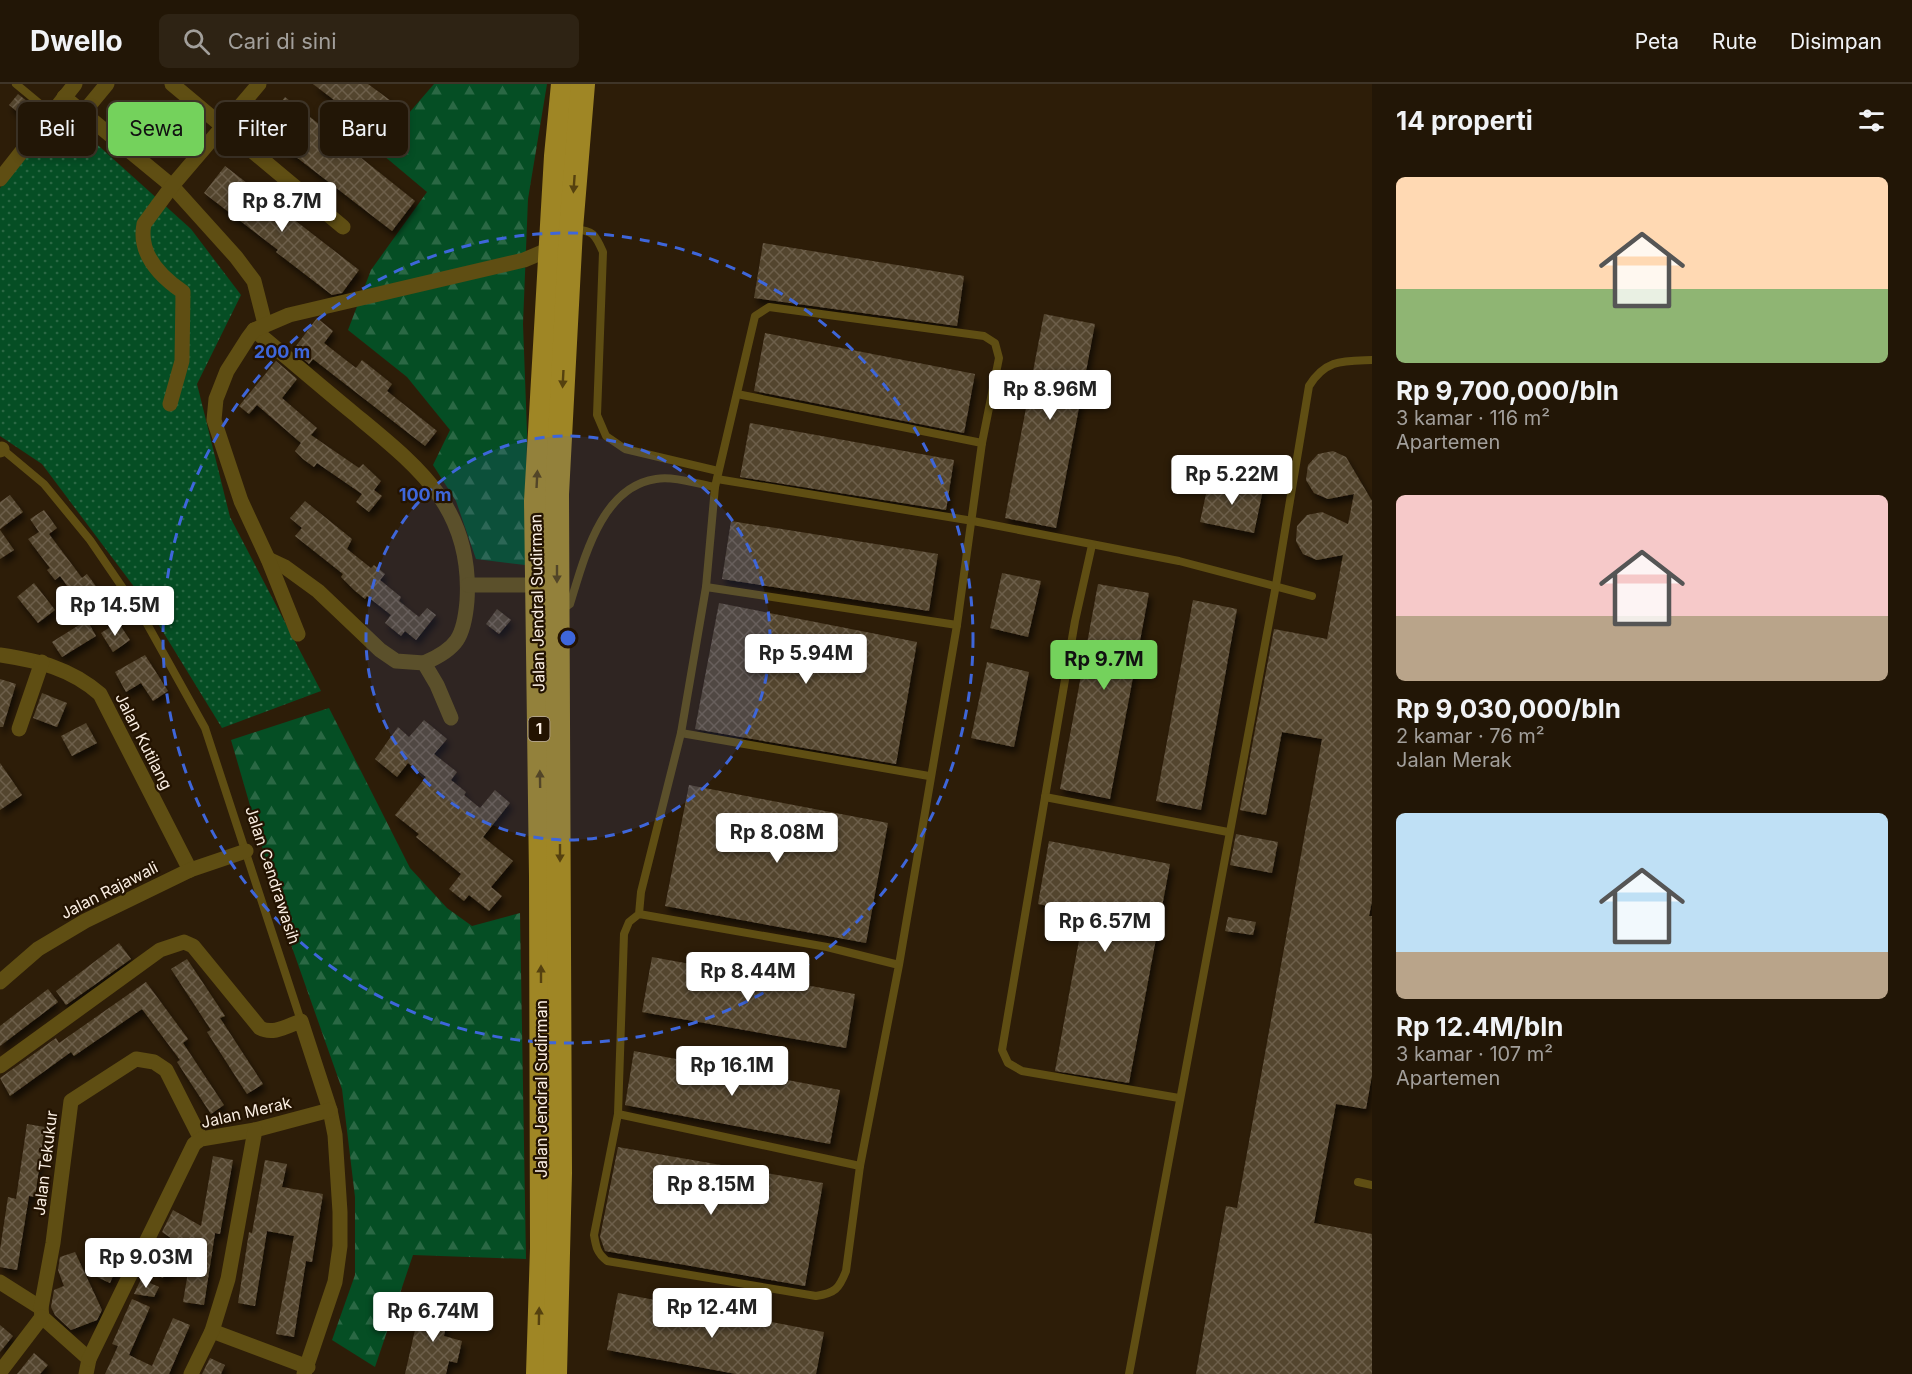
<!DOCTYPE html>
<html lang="id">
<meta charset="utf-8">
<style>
:root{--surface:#221606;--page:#2e2314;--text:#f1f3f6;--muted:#a29f9b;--line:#3f3528;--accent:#74d25c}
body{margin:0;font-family:Inter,sans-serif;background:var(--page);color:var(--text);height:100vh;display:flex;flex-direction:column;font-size:22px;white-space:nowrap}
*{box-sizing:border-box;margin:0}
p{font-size:20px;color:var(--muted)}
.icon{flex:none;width:33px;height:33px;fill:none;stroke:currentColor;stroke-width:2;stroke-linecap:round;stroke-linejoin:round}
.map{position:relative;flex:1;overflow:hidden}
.details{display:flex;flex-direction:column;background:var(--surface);width:540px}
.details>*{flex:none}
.guide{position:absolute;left:18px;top:18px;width:570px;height:54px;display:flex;gap:12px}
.price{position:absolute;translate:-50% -51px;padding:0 14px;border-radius:6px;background:#fff;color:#222;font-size:20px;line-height:39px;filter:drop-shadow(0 2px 3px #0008)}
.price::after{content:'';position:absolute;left:50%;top:36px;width:18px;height:14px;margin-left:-9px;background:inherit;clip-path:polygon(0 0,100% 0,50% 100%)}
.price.selected{background:var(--accent);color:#111}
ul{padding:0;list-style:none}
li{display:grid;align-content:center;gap:12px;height:318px;padding:0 24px}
li span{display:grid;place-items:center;height:186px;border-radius:9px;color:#555}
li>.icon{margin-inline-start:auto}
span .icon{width:108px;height:108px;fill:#fffc;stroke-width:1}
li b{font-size:26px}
h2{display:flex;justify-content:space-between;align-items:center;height:72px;padding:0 24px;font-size:26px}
.pill{padding:0 21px;border-radius:9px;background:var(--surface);box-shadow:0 3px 9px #0003,0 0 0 2px var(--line);font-size:21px;line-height:54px}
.pill.selected{background:var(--accent);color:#111}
header{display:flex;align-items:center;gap:36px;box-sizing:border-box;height:84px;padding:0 30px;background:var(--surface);border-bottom:2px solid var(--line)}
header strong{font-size:28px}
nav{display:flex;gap:33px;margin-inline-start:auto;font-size:21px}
.search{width:420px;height:54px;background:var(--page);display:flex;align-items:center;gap:15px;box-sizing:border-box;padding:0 21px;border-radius:9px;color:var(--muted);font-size:22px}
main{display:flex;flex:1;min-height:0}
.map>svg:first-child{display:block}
</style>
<header>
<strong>Dwello</strong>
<div class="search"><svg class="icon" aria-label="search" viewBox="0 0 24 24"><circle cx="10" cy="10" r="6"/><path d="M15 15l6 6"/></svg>Cari di sini</div>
<nav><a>Peta</a><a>Rute</a><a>Disimpan</a></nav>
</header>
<main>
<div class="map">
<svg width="1372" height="1290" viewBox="0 0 1372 1290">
<defs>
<pattern id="forest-firs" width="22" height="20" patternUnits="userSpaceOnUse" patternTransform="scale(1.5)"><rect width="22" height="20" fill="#054e24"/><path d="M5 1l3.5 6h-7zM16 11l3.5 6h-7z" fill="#2a6844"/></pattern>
<pattern id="park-dots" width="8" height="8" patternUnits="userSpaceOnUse" patternTransform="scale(1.5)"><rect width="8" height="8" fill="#054e24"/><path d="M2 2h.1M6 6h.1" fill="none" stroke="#2a6844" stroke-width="1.8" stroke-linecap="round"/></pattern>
<pattern id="building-cross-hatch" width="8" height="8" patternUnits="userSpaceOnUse" patternTransform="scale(1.5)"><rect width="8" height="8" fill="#53442d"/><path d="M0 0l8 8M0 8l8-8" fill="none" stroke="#6d5f4b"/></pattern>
<filter id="shadow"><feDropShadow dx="3" dy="5.5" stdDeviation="3" flood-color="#0009"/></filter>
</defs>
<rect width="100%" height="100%" fill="#2d1d08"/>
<g fill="url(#forest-firs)">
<polygon points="434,0 547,0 528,115 523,240 527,348 525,481 476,475 456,417 433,381 450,346 407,293 348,246 371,186 427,108 377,66"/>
<polygon points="329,624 410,784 447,824 472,842 520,829 526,1175 413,1171 375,1283 332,1256 355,1191 355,1113 342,1005 288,852 231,656"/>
</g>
<polygon fill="url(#park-dots)" points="60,27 191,145 241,211 197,300 230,433 321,607 222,644 141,512 42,380 0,352 0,104"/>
<g fill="url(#building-cross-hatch)" filter="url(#shadow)">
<polygon points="313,0 368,0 391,17 371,44"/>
<polygon points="18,10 33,22 24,33 9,21"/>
<polygon points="285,13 415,117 392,147 260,45"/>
<polygon points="225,82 359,186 342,209 332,211 276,168 278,166 204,109"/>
<polygon points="763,159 964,192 957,242 754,214"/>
<polygon points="1044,230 1095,240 1056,444 1005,434"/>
<polygon points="317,234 333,247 324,259 356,284 362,276 392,300 387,307 437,347 425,362 313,275 309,280 293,266"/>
<polygon points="765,249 975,290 964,349 754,307"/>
<polygon points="276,277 297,295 282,314 317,344 311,351 359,384 363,380 381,397 374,406 382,412 369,428 356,418 362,410 317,379 314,383 303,375 295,367 301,359 264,327 257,321 249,330 239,322"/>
<polygon points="750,339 954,376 946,426 740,393"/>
<polygon points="1333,367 1346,373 1372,417 1372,817 1369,832 1372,832 1372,991 1366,1025 1336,1020 1314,1139 1372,1150 1372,1290 1196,1290 1226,1122 1237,1124 1322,655 1282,648 1266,731 1240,726 1274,545 1327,555 1343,471 1317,476 1303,470 1296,457 1297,442 1307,431 1322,428 1348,440 1354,410 1328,415 1314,409 1306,396 1308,381 1318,370"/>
<polygon points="1209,396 1248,404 1249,397 1264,401 1254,449 1200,438"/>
<polygon points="10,411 23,428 0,445 0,418"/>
<polygon points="305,417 352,455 347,465 371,484 374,481 385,490 380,496 401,513 399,517 419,533 427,524 436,531 416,556 405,547 401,552 385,539 391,531 367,512 365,515 354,506 341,493 343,490 295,452 302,444 290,434"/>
<polygon points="44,426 57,444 49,450 82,494 87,490 103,512 91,521 85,512 78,517 60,492 55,496 47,486 50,484 28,455 39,448 30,435"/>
<polygon points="731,437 938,470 929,527 722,495"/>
<polygon points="0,446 14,466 0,475"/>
<polygon points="1002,489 1041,497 1028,553 990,544"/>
<polygon points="34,499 55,526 38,539 17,513"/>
<polygon points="1098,500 1149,509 1110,715 1060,705"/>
<polygon points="1193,516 1237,525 1201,726 1156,717"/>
<polygon points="719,519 917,558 896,680 695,645"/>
<polygon points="497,525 511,536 499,550 486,540"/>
<polygon points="87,536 96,552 62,573 52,558"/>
<polygon points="118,538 130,556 113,568 101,549"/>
<polygon points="145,571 168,607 153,617 141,599 126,608 115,588"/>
<polygon points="987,578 1029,588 1014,663 971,654"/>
<polygon points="0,595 16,600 3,643 0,643"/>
<polygon points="42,609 67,619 57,643 33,634"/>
<polygon points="424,636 447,655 434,670 457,688 451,696 466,708 464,711 480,724 495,706 510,719 483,753 513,777 491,803 502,812 489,827 469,811 464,817 449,805 461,790 416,753 419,750 395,731 426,693 408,679 397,693 375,675 398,643 409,653"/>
<polygon points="86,639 97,659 72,672 61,652"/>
<polygon points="0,679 22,711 0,726"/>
<polygon points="689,701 888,739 866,859 665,822"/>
<polygon points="1236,750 1278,758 1272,789 1230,781"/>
<polygon points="1049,757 1170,780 1129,999 1055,987 1084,829 1038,820"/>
<polygon points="1228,833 1256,838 1253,851 1225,847"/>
<polygon points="119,859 131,875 66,921 56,907"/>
<polygon points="652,873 855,910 846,964 642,928"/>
<polygon points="187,875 225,932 220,934 263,1000 247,1010 207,948 211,946 171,885"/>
<polygon points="146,898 188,955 183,959 224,1021 211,1030 177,978 180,976 142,925 74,972 71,968 10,1012 0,994 56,954 59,959"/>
<polygon points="48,905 58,918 0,962 0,942"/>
<polygon points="634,967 840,1006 830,1060 625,1021"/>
<polygon points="27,1040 45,1043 35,1113 29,1112 17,1186 0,1183 0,1166 8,1113 16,1115"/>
<polygon points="618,1063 823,1099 805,1202 605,1167 600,1153"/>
<polygon points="213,1072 233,1076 220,1150 215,1149 204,1221 183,1218 190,1176 162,1194 149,1175 153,1166 171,1154 162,1148 173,1126 201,1142"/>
<polygon points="265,1076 287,1080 282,1103 323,1110 312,1178 306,1177 294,1253 276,1250 294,1152 267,1147 255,1222 238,1219 249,1148 252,1149"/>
<polygon points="75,1168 102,1226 97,1236 71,1246 55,1231 51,1223 54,1206 64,1202 58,1186 60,1173"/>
<polygon points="103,1174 118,1180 110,1199 95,1192"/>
<polygon points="141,1195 159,1203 154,1213 134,1210"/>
<polygon points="618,1209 824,1248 816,1290 736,1290 607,1266"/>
<polygon points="132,1215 150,1223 129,1271 152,1282 173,1234 190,1241 169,1290 105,1290 118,1262 112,1260"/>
<polygon points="428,1216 450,1220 444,1252 462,1257 457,1279 449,1277 446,1290 405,1290 415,1246 422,1247"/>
<polygon points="0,1241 13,1252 0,1268"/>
<polygon points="34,1269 48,1281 40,1290 17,1290"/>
<polygon points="210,1274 225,1281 221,1290 202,1290"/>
</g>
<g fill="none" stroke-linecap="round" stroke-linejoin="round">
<g stroke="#5f4e13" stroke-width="8">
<polyline points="16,0 51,29"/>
<path d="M574,145C594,147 595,150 603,168L597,331L606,352L625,365L718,387"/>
<polyline points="737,310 982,359"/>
<polyline points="1,364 44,400 90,456 146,538 205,644 301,937"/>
<polyline points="717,395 973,437 1179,477 1312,512"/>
<polyline points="1092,461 1075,537 1002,966 1008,979 1022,987 1179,1014"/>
<polyline points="706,503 957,541"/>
<path d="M563,525L570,520C584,475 601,403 656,395C674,392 698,400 715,403"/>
<polyline points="681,649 929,692"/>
<polyline points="1045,713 1228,748"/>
<path d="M639,830L641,808L681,649L706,503L715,403L755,232L769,223L984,252L995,259L999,274L982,359L957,541L899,881L860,1082L846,1187C839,1205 835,1209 816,1212L607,1177C597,1169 596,1163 594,1151L618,1030L624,850L629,838L639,830L827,863L899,881"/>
<polyline points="618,1030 860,1082"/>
<polyline points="1358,1098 1372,1101"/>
<path d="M1129,1290L1276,501L1309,302C1326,275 1343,277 1372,276"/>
</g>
<g stroke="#5f4e13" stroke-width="15">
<polyline points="172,0 343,143"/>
<polyline points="64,13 172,102 236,173 254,197 265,240"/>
<polyline points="83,29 107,0"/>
<polyline points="0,95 75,0"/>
<path d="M254,246C287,273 319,301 352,328C417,382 473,423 467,517C464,553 457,565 424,579"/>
<path d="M170,320L182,277L183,208C161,193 138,170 144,140L172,102L259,0"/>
<polyline points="0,366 2,365"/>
<polyline points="268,475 285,483 318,507 380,566 396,577 424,579 437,601 451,634"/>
<polyline points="468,501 537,501"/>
<polyline points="298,550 268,475 241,417 214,336 216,315 227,287 248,254 254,246 289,231 524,176 550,165"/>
<path d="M0,571C39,577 70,584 100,610L190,786"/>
<polyline points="19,645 42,578"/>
<polyline points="0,898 38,865 85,837 190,786 246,767"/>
<path d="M0,982L160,866L184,858L193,862L260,944C273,951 287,942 301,937L330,1026L335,1051L340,1128V1162L335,1198L304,1290"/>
<polyline points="0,1198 41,1224 42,1233 89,1275 86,1290"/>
<polyline points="41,1224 53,1159 71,1017 136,975 154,978 166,986 201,1055"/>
<polyline points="212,1247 308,1283"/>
<polyline points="89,1275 194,1060 201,1055 255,1046 330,1026"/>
<polyline points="0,1288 42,1233"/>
<polyline points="191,1290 212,1247 228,1195 255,1046"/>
</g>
<g stroke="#9f8625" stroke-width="24">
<polyline points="538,1290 542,1164 541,792 536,417 556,72 563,0"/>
<polyline points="555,1290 560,1089 557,410 571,145 583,0"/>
</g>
</g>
<defs><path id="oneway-solid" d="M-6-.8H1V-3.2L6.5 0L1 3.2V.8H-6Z" transform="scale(1.5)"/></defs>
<g fill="#55410f">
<use href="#oneway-solid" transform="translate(574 100) rotate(94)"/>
<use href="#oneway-solid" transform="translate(563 295) rotate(93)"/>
<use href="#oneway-solid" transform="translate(537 395) rotate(-87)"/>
<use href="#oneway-solid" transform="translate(557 490) rotate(90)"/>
<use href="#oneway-solid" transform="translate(540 695) rotate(-91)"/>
<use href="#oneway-solid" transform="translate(560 769) rotate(90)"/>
<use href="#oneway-solid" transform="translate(541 890) rotate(-90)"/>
<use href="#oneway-solid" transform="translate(539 1232) rotate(-89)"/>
</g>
<circle cx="568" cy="554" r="202" fill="#3e66da" fill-opacity=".12"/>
<g fill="none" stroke="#3e66da" stroke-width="3" stroke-dasharray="10 8">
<circle cx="568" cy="554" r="202"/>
<circle cx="568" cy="554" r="405"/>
</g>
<g text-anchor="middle" stroke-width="4.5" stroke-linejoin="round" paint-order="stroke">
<rect fill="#231301" stroke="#baac9e" stroke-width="1.5" x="528.5" y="633" width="21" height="24" rx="4.5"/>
<g font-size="15" font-weight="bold" fill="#faeee2">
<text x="539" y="650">1</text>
</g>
<g font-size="16" fill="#faeee2" stroke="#231301">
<text transform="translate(537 519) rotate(-91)" y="6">Jalan Jendral Sudirman</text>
<text transform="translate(144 657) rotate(63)" y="6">Jalan Kutilang</text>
<text transform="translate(273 791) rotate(72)" y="6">Jalan Cendrawasih</text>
<text transform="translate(109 806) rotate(-27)" y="6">Jalan Rajawali</text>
<text transform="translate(541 1005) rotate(-90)" y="6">Jalan Jendral Sudirman</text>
<text transform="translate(246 1028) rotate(-13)" y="6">Jalan Merak</text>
<text transform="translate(45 1079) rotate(-83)" y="6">Jalan Tekukur</text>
</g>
</g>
<circle cx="568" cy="554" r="9" fill="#3e66da" stroke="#231301" stroke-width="3"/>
<g font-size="18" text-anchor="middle" font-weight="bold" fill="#3e66da" stroke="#231301" stroke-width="4.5" stroke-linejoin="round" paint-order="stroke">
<text x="282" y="274">200 m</text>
<text x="425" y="417">100 m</text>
</g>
</svg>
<b class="price" style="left:282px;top:149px">Rp 8.7M</b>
<b class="price" style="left:1050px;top:337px">Rp 8.96M</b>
<b class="price" style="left:1232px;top:422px">Rp 5.22M</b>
<b class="price" style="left:115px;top:553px">Rp 14.5M</b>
<b class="price" style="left:806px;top:601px">Rp 5.94M</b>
<b class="price selected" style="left:1104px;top:607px">Rp 9.7M</b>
<b class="price" style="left:777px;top:780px">Rp 8.08M</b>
<b class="price" style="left:1105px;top:869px">Rp 6.57M</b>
<b class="price" style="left:748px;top:919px">Rp 8.44M</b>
<b class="price" style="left:732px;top:1013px">Rp 16.1M</b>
<b class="price" style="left:711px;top:1132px">Rp 8.15M</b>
<b class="price" style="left:146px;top:1205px">Rp 9.03M</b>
<b class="price" style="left:712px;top:1255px">Rp 12.4M</b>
<b class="price" style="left:433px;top:1259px">Rp 6.74M</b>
<div class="guide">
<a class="pill">Beli</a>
<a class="pill selected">Sewa</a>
<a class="pill">Filter</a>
<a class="pill">Baru</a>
</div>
</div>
<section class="details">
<h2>14 properti<svg class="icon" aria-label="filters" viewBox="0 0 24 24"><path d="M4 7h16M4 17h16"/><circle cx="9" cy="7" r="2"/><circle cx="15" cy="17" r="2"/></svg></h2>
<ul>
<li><span style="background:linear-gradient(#ffd9b3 60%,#8fb573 0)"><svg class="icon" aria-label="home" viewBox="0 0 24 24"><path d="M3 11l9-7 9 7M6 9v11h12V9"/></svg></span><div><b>Rp 9,700,000/bln</b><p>3 kamar · 116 m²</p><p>Apartemen</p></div></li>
<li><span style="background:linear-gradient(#f6c9c9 65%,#b9a48a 0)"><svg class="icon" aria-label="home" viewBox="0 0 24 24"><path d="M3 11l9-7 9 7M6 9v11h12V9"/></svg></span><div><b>Rp 9,030,000/bln</b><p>2 kamar · 76 m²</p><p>Jalan Merak</p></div></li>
<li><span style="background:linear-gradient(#bfe0f5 75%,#b9a48a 0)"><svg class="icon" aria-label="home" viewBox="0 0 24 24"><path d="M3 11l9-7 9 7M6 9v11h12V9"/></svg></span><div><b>Rp 12.4M/bln</b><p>3 kamar · 107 m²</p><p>Apartemen</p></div></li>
</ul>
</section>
</main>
